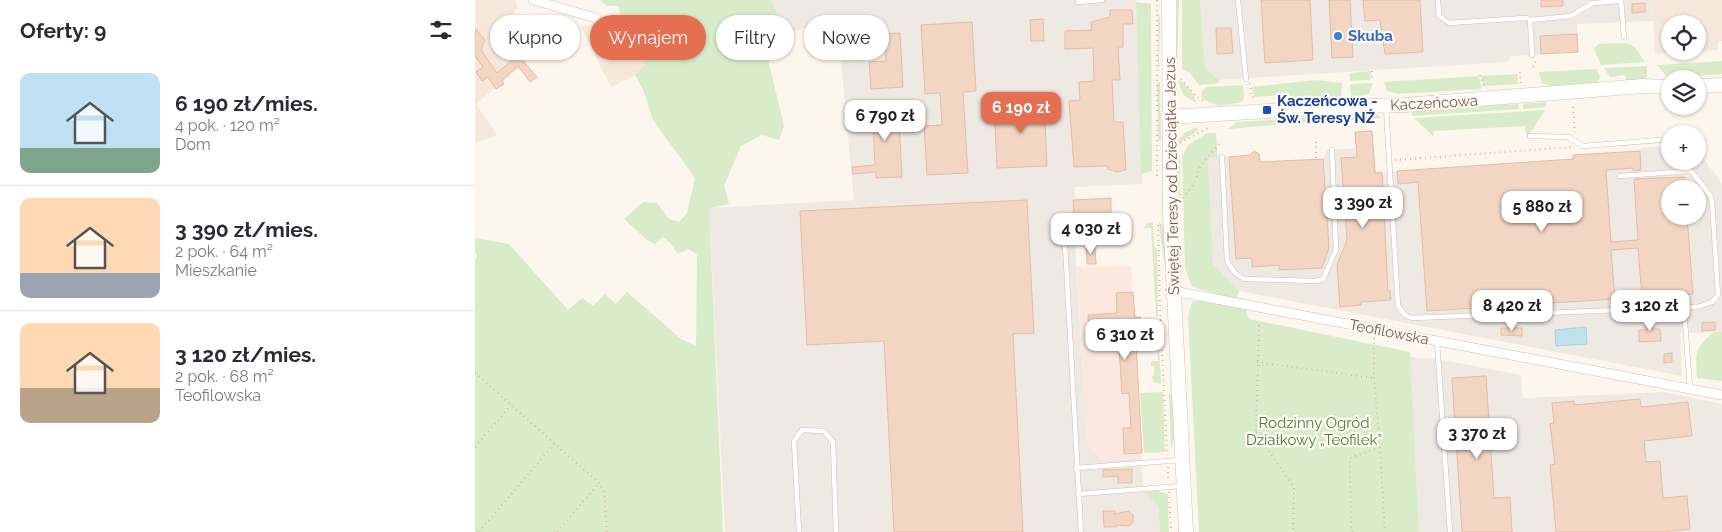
<!DOCTYPE html>
<html lang="pl">
<meta charset="utf-8">
<style>
:root{--surface:#fff;--page:#f2f2f3;--text:#2b2b33;--muted:#7c7c81;--line:#e1e1e2;--accent:#e76f51}
body{margin:0;font-family:Raleway,sans-serif;background:var(--page);color:var(--text);height:100vh;display:flex;flex-direction:column;font-size:19px;white-space:nowrap}
*{box-sizing:border-box;margin:0}
p{font-size:16px;color:var(--muted)}
.icon{flex:none;width:28px;height:28px;fill:none;stroke:currentColor;stroke-width:2;stroke-linecap:round;stroke-linejoin:round}
.map{position:relative;flex:1;overflow:hidden}
.sheet{display:flex;flex-direction:column;background:var(--surface);width:475px}
.sheet>*{flex:none}
.banner{position:absolute;left:15px;top:15px;width:475px;height:45px;display:flex;gap:10px}
.tools{position:absolute;left:1186px;top:15px;display:grid;gap:10px}
.tools a{display:grid;place-items:center;width:45px;height:45px;border-radius:50%;background:var(--surface);box-shadow:0 1px 4px #0004;font-size:25px}
.price{position:absolute;translate:-50% -42px;padding:0 11px;border-radius:10px;background:#fff;color:#222;font-size:16px;line-height:32px;filter:drop-shadow(0 1px 2px #0008)}
.price::after{content:'';position:absolute;left:50%;top:30px;width:15px;height:11px;margin-left:-8px;background:inherit;clip-path:polygon(0 0,100% 0,50% 100%)}
.price.selected{background:var(--accent);color:#fff}
ul{padding:0;list-style:none}
li{display:flex;align-items:center;gap:15px;height:125px;padding:0 20px}
li+li{border-top:1px solid var(--line)}
li span{display:grid;place-items:center;flex:none;width:140px;height:100px;border-radius:10px;color:#555}
li>.icon{margin-inline-start:auto}
span .icon{width:60px;height:60px;fill:#fffc;stroke-width:1}
li b{font-size:21px}
h2{display:flex;justify-content:space-between;align-items:center;height:60px;padding:0 20px;font-size:21px}
.chip{padding:0 18px;border-radius:22px;background:var(--surface);box-shadow:0 1px 4px #0004;font-size:18px;line-height:45px}
.chip.selected{background:var(--accent);color:#fff}
main{display:flex;flex:1;min-height:0}
.map>svg:first-child{display:block}
</style>
<main>
<section class="sheet">
<h2>Oferty: 9<svg class="icon" aria-label="filters" viewBox="0 0 24 24"><path d="M4 7h16M4 17h16"/><circle cx="9" cy="7" r="2"/><circle cx="15" cy="17" r="2"/></svg></h2>
<ul>
<li><span style="background:linear-gradient(#bfe0f5 75%,#7fa58c 0)"><svg class="icon" aria-label="home" viewBox="0 0 24 24"><path d="M3 11l9-7 9 7M6 9v11h12V9"/></svg></span><div><b>6 190 zł/mies.</b><p>4 pok. · 120 m²</p><p>Dom</p></div></li>
<li><span style="background:linear-gradient(#ffd9b3 75%,#9aa5b1 0)"><svg class="icon" aria-label="home" viewBox="0 0 24 24"><path d="M3 11l9-7 9 7M6 9v11h12V9"/></svg></span><div><b>3 390 zł/mies.</b><p>2 pok. · 64 m²</p><p>Mieszkanie</p></div></li>
<li><span style="background:linear-gradient(#ffd9b3 65%,#b9a48a 0)"><svg class="icon" aria-label="home" viewBox="0 0 24 24"><path d="M3 11l9-7 9 7M6 9v11h12V9"/></svg></span><div><b>3 120 zł/mies.</b><p>2 pok. · 68 m²</p><p>Teofilowska</p></div></li>
</ul>
</section>
<div class="map">
<svg width="1247" height="532" viewBox="0 0 1247 532">
<rect width="100%" height="100%" fill="#fdf6ec"/>
<g fill="#f5e8da">
<polygon points="0,0 40,0 43,8 22,31 51,62 1,104 22,135 0,143"/>
<polygon points="1177,0 1247,0 1247,41 1243,41 1243,50 1223,51 1222,24 1195,24 1195,51 1218,51 1180,54"/>
<polygon points="145,15 170,66 160,75 136,87 106,27"/>
</g>
<polygon fill="#fde8e0" points="656,265 667,459 623,460 623,454 612,443 602,267"/>
<g fill="#efe9e4" fill-rule="evenodd">
<polygon points="296,0 661,0 667,184 600,187 599,228 612,443 623,454 624,460 667,459 668,491 683,506 685,532 250,532 234,208 379,200 362,19 311,33"/>
<polygon points="725,0 1177,0 1178,21 1102,24 1103,52 1037,56 1032,62 744,80 730,69"/>
<path d="M897,131L901,173L1098,159V155L1132,153L1133,165L1165,151L1166,148L1195,145V161H1222L1223,151L1247,184V332L1205,333L1207,376L764,291L738,264L733,158L776,155L779,151L784,154L781,163L848,159L852,150L881,148L880,132ZM1195,189H1222V216H1195Z"/>
<polygon points="935,357 962,359 1046,375 1048,398 1190,392 1247,404 1247,532 944,532"/>
</g>
<g fill="#d8ecc9">
<polygon points="125,0 296,0 311,33 298,35 289,43 309,126 304,140 287,135 266,146 249,186 254,204 234,208 248,532 0,532 0,259 3,257 0,251 0,238 34,244 93,310 107,298 118,306 130,294 141,304 152,292 206,339 221,346 222,255 214,249 203,254 195,243 188,237 180,244 172,240 149,219 168,202 182,203 194,219 204,222 212,213 220,178 178,120 169,92 160,75 170,65 145,15 144,6 132,6"/>
<polygon points="702,0 704,0 702,70"/>
<polygon points="707,0 725,0 730,69 744,80 744,83 724,85 714,72 707,69"/>
<polygon points="661,2 676,4 677,171 666,174"/>
<polygon points="683,12 685,20 684,70 683,70"/>
<polygon points="1151,43 1160,47 1170,62 1126,65 1119,49 1123,44"/>
<polygon points="1247,61 1247,74 1193,78 1182,65"/>
<polygon points="1172,66 1172,77 1167,80 1151,80 1150,75 1135,77 1129,68"/>
<polygon points="1121,69 1125,77 1122,83 1073,86 1067,83 1064,72"/>
<polygon points="896,71 895,80 875,81 875,73"/>
<polygon points="1042,74 1043,84 1009,86 1006,76"/>
<polygon points="1004,76 1007,89 923,94 912,91 909,82"/>
<path d="M703,80C711,82 721,96 721,103L708,95Z"/>
<polygon points="841,80 867,83 866,99 834,101 808,98 807,95 779,97 777,87"/>
<polygon points="685,81 686,142 683,140 682,83"/>
<polygon points="898,83 894,94 876,97 875,84"/>
<polygon points="768,85 769,97 767,102 744,106 727,99 727,91 731,87"/>
<polygon points="1072,102 1071,107 1048,109 1048,104"/>
<polygon points="1043,104 1044,109 938,116 936,113 938,111"/>
<polygon points="1070,110 1054,135 1051,135 1050,126 958,131 959,137 939,118"/>
<polygon points="900,113 907,118 866,121 869,115"/>
<polygon points="845,117 849,121 753,129 762,122"/>
<polygon points="722,127 723,130 708,141 702,142 709,133"/>
<polygon points="732,133 741,133 743,157 733,158 738,264 764,291 761,299 717,287 710,268 707,156 713,145"/>
<polygon points="701,152 705,155 706,204 701,183"/>
<polygon points="678,222 679,246 682,250 683,316 681,316 676,228 669,228 672,223"/>
<path d="M684,222L690,227L691,266L689,264C688,249 685,237 684,222Z"/>
<polygon points="720,301 733,301 771,309 774,319 935,352 944,532 724,532 713,316 717,302"/>
<polygon points="681,325 683,325 686,384 678,382 677,376 679,375 679,366 676,366 676,361 683,361"/>
<path d="M1239,332H1247V381L1222,378C1221,352 1218,350 1239,332Z"/>
<polygon points="688,392 690,452 669,453 665,393"/>
<path d="M694,392C702,399 701,439 696,449Z"/>
<polygon points="679,490 693,494 694,532 685,532 683,506 668,491"/>
</g>
<polygon fill="#bfe3e8" stroke="#a5d3da" points="1111,327 1112,344 1081,346 1080,330"/>
<g fill="#f3d5c3" stroke="#e6bba3">
<polygon points="786,0 835,0 838,60 790,63"/>
<polygon points="854,0 875,0 878,57 857,58"/>
<polygon points="888,0 945,0 948,52 910,54 905,20 890,21"/>
<polygon points="1066,0 1088,0 1088,6 1066,7"/>
<polygon points="1170,3 1170,12 1157,13 1157,4"/>
<polygon points="635,10 657,10 658,24 648,24 648,47 643,47 645,80 637,80 639,122 648,122 651,170 642,172 633,169 632,166 599,167 594,101 605,100 604,82 619,81 618,48 590,49 590,31 617,30 616,22 635,17"/>
<polygon points="568,19 569,41 556,41 555,20"/>
<polygon points="497,22 501,91 488,92 493,173 452,175 449,126 467,125 465,93 450,94 446,25"/>
<polygon points="143,24 152,41 144,45 135,28"/>
<polygon points="0,28 10,40 6,50 22,73 43,55 62,77 55,82 43,66 27,80 29,84 21,89 13,77 7,81 1,72 8,67 0,56"/>
<polygon points="741,28 756,28 758,53 742,54"/>
<polygon points="425,33 428,87 396,89 394,62 411,61 410,34"/>
<polygon points="1102,34 1103,52 1066,54 1065,36"/>
<polygon points="569,100 572,166 522,168 519,102"/>
<polygon points="423,101 427,177 401,178 401,172 378,174 377,167 400,165 397,103"/>
<polygon points="897,131 900,173 907,172 913,291 915,291 916,300 886,302 886,305 865,307 862,265 872,240 866,158 882,157 880,132"/>
<polygon points="779,151 784,154 785,162 848,159 854,248 847,268 804,270 804,265 777,267 777,258 761,259 754,157 775,155"/>
<polygon points="1165,151 1166,170 1158,171 1158,168 1131,170 1136,242 1163,240 1159,179 1210,177 1210,189 1195,189 1195,216 1212,216 1218,294 1167,297 1163,248 1136,250 1140,299 952,311 943,182 923,184 922,171 1098,159 1098,155"/>
<polygon points="636,198 636,215 599,217 598,200"/>
<polygon points="552,200 559,333 538,334 548,532 419,532 409,341 332,345 325,211"/>
<polygon points="611,247 620,247 621,264 612,264"/>
<polygon points="658,292 660,317 665,317 666,325 660,325 667,453 649,454 648,428 656,428 654,393 647,394 643,331 614,333 613,315 642,313 641,293"/>
<polygon points="1173,315 1179,318 1177,329 1185,329 1186,341 1164,342 1164,330 1172,330 1169,321"/>
<polygon points="1240,322 1240,330 1227,331 1227,323"/>
<polygon points="1026,328 1047,328 1047,336 1026,335"/>
<polygon points="1197,353 1197,362 1189,363 1189,354"/>
<polygon points="1011,376 1019,498 1035,497 1037,532 987,532 977,378"/>
<polygon points="1165,399 1166,407 1213,402 1217,436 1169,441 1171,462 1185,461 1188,498 1212,496 1215,529 1191,532 1081,532 1075,465 1080,464 1075,424 1079,423 1077,403 1099,401 1099,405"/>
<polygon points="657,469 657,483 643,483 643,476 628,477 628,470"/>
<polygon points="628,511 640,511 640,514 653,511 658,515 658,522 654,526 641,525 641,527 629,527"/>
</g>
<g fill="none" stroke-linecap="round" stroke-linejoin="round">
<g stroke="#d1beb0" stroke-width="5.5">
<g id="lane">
<polyline points="763,0 771,79"/>
<polyline points="963,0 964,16 974,23 1052,18 1055,20 1057,55"/>
<polyline points="1146,0 1149,37"/>
<polyline points="603,2 627,0"/>
<polyline points="1055,20 1096,16 1118,3 1146,1"/>
<polyline points="911,107 923,306 930,315 937,318 1223,307 1237,302 1243,295 1237,201 1235,195 1216,171 1145,176"/>
<polyline points="1055,136 1094,137 1108,146 1185,140"/>
<polyline points="747,157 752,261 760,273 769,279 841,281 848,279 861,250 857,150"/>
<polyline points="589,226 606,532"/>
<polyline points="1209,308 1215,389"/>
<polyline points="962,341 975,532"/>
<polyline points="601,468 706,460"/>
<polyline points="603,494 706,486"/>
<polyline points="324,532 319,441 327,430 349,431 358,442 361,532"/>
</g>
</g>
<g stroke="#d1beb0" stroke-width="10">
<g id="street">
<polyline points="58,0 121,18"/>
<polyline points="699,291 1247,395"/>
</g>
</g>
<g stroke="#d6c0b0" stroke-width="15">
<g id="secondary">
<polyline points="694,0 695,214 711,532"/>
<polyline points="1222,86 1247,85"/>
<polyline points="693,117 857,107 930,105 1168,86 1195,87"/>
</g>
</g>
<g stroke="#d9b8a5" stroke-width="2" stroke-dasharray="1 4" stroke-linecap="butt">
<polyline points="682,0 682,115"/>
<polyline points="1058,67 1061,60"/>
<polyline points="897,71 897,81"/>
<polyline points="1045,72 1046,85"/>
<polyline points="1005,75 1009,87"/>
<polyline points="706,79 721,96 731,103"/>
<polyline points="775,83 776,96 779,98"/>
<polyline points="1098,107 1100,132"/>
<polyline points="682,120 682,180"/>
<polyline points="841,142 841,159"/>
<polyline points="705,143 735,127"/>
<polyline points="920,160 1097,147"/>
<polyline points="708,198 719,184 725,166 746,142"/>
<polyline points="683,225 685,309 692,455"/>
<polyline points="660,321 686,320"/>
<polyline points="784,325 781,433 819,487 818,532"/>
<polyline points="782,362 898,378"/>
<polyline points="0,373 124,483 129,492 132,532"/>
<polyline points="781,433 905,447 910,532"/>
<polyline points="0,447 36,405"/>
<polyline points="693,467 693,480"/>
<polyline points="694,492 696,532"/>
<polyline points="4,532 80,443"/>
<polyline points="82,532 124,483"/>
<polyline points="878,532 876,529 875,458 905,447 899,378 899,337"/>
</g>
<use href="#lane" stroke="#fff" stroke-width="4.5"/>
<use href="#street" stroke="#fff" stroke-width="9"/>
<use href="#secondary" stroke="#fff" stroke-width="14"/>
</g>
<circle fill="#3f7fe0" stroke="#fffaf3" stroke-width="2" cx="863" cy="36" r="5"/>
<rect fill="#1a4fb4" stroke="#fffaf3" stroke-width="2" x="787" y="105" width="10" height="10" rx="2.5"/>
<g text-anchor="middle" stroke-width="4.5" stroke-linejoin="round" paint-order="stroke">
<g font-size="15" font-weight="bold" fill="#366cbe" stroke="#fffaf3" text-anchor="start">
<text x="873" y="41">Skuba</text>
</g>
<g font-size="15" font-weight="bold" fill="#164399" stroke="#fffaf3" text-anchor="start">
<text x="802" y="106">Kaczeńcowa -<tspan x="802" dy="17">Św. Teresy NŻ</tspan></text>
</g>
<g font-size="15" fill="#7a5c4d" stroke="#fffaf3">
<text transform="translate(959 103) rotate(-3)" y="5">Kaczeńcowa</text>
<text transform="translate(697 176) rotate(-91)" y="5">Świętej Teresy od Dzieciątka Jezus</text>
<text transform="translate(914 332) rotate(11)" y="5">Teofilowska</text>
</g>
<g font-size="15" fill="#537a41" stroke="#fffaf3">
<text x="839" y="428">Rodzinny Ogród<tspan x="839" dy="17">Działkowy „Teofilek”</tspan></text>
</g>
</g>
</svg>
<div class="tools">
<a><svg class="icon" aria-label="locate" viewBox="0 0 24 24"><circle cx="12" cy="12" r="6"/><path d="M12 2v4M12 18v4M2 12h4M18 12h4"/></svg></a>
<a><svg class="icon" aria-label="layers" viewBox="0 0 24 24"><path d="M12 4l9 5-9 5-9-5zM3 14l9 5 9-5"/></svg></a>
<a>+</a>
<a>−</a>
</div>
<b class="price selected" style="left:546px;top:134px">6 190 zł</b>
<b class="price" style="left:410px;top:142px">6 790 zł</b>
<b class="price" style="left:888px;top:229px">3 390 zł</b>
<b class="price" style="left:1067px;top:233px">5 880 zł</b>
<b class="price" style="left:616px;top:255px">4 030 zł</b>
<b class="price" style="left:1037px;top:332px">8 420 zł</b>
<b class="price" style="left:1175px;top:332px">3 120 zł</b>
<b class="price" style="left:650px;top:361px">6 310 zł</b>
<b class="price" style="left:1002px;top:460px">3 370 zł</b>
<div class="banner">
<a class="chip">Kupno</a>
<a class="chip selected">Wynajem</a>
<a class="chip">Filtry</a>
<a class="chip">Nowe</a>
</div>
</div>
</main>
